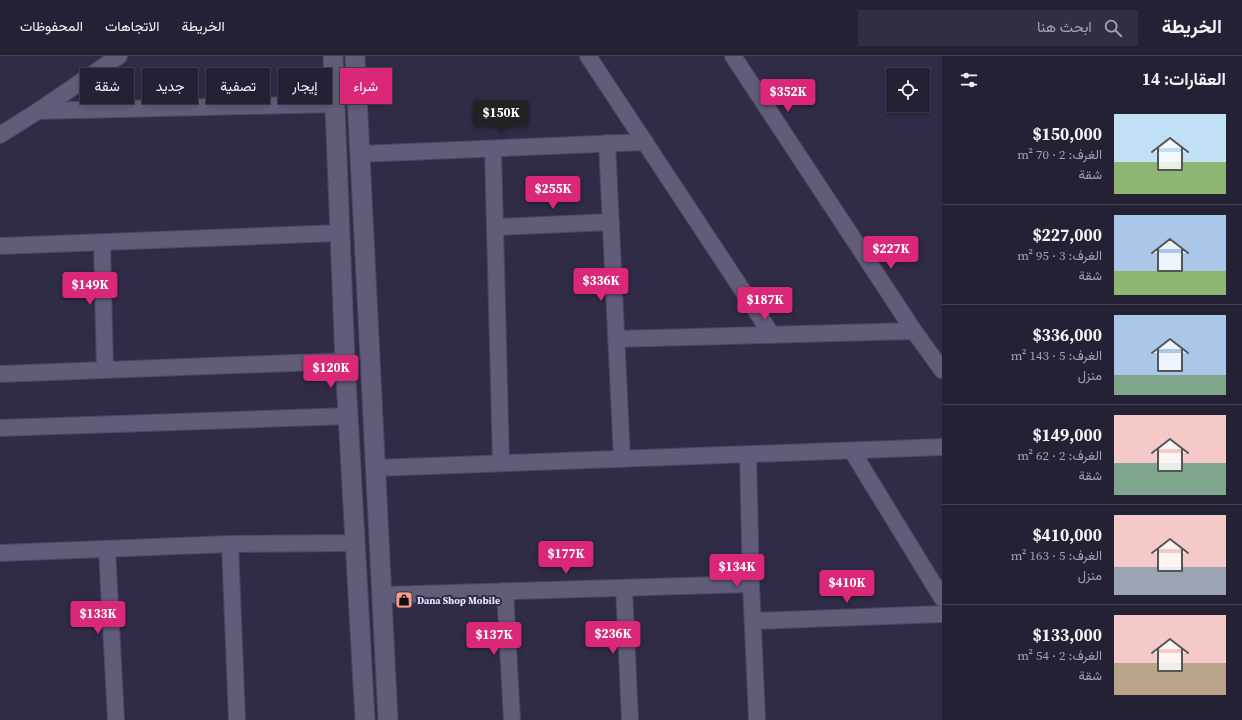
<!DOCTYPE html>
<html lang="ar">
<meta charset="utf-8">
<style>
:root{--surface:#242135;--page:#302e41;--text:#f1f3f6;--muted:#a3a3ad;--line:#413e50;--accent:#db2777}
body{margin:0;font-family:"Source Serif 4",Vazirmatn,serif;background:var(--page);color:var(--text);direction:rtl;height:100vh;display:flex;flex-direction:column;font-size:15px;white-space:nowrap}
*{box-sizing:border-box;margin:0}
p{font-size:13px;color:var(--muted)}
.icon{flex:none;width:22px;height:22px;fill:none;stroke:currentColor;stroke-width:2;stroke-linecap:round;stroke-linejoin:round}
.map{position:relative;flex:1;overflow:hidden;direction:ltr}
.details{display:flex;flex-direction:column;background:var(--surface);width:300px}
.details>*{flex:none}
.hud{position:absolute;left:12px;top:12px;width:380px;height:36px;direction:rtl;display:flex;gap:8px}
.tools{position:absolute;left:886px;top:12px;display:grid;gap:8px}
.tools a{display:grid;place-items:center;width:44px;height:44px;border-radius:0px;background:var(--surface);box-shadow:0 2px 6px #0003,0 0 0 1px var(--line);font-size:20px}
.price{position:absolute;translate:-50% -34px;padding:0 9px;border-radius:4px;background:var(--accent);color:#fff;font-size:13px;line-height:26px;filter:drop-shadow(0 1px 2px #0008)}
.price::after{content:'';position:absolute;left:50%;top:24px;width:12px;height:9px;margin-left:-6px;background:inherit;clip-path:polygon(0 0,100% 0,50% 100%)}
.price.current{background:#222;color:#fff}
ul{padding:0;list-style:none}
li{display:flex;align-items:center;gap:12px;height:100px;padding:0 16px}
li+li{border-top:1px solid var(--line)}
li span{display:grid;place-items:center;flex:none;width:112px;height:80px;border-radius:0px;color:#555}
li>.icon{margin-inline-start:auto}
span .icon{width:48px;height:48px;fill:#fffc;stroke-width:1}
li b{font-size:17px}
h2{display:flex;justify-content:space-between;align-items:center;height:48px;padding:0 16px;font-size:17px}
.tag{padding:0 14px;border-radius:0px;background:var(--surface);box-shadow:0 2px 6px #0003,0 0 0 1px var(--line);font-size:14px;line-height:36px}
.tag.current{background:var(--accent);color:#fff}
header{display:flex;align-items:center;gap:24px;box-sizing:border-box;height:56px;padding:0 20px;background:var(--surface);border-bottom:1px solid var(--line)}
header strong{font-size:19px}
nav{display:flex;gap:22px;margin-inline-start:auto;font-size:14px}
.search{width:280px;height:36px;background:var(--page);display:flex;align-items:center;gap:10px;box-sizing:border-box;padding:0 14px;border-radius:0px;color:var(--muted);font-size:15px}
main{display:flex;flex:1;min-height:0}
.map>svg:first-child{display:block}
</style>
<header>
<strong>الخريطة</strong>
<div class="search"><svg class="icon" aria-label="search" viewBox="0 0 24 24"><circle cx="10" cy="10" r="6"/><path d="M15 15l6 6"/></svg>ابحث هنا</div>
<nav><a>الخريطة</a><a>الاتجاهات</a><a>المحفوظات</a></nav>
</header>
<main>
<section class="details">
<h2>العقارات: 14<svg class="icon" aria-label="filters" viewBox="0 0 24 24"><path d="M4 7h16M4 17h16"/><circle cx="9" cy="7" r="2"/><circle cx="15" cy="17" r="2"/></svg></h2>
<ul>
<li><span style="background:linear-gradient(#bfe0f5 60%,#8fb573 0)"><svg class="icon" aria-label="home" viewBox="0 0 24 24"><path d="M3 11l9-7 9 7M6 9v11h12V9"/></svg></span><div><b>$150,000</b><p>الغرف: 2 · 70 m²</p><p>شقة</p></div></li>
<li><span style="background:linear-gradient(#a9c7e8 70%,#8fb573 0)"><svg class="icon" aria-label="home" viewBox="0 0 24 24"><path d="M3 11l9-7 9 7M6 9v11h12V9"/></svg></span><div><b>$227,000</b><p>الغرف: 3 · 95 m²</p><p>شقة</p></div></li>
<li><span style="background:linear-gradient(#a9c7e8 75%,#7fa58c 0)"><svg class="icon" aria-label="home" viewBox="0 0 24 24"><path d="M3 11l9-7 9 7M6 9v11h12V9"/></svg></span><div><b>$336,000</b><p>الغرف: 5 · 143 m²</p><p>منزل</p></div></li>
<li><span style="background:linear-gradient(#f6c9c9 60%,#7fa58c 0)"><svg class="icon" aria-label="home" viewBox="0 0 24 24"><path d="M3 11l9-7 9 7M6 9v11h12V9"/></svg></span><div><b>$149,000</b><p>الغرف: 2 · 62 m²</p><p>شقة</p></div></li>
<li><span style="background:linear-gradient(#f6c9c9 65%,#9aa5b1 0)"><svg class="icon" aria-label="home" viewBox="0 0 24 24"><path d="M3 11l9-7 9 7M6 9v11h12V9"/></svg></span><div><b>$410,000</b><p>الغرف: 5 · 163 m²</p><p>منزل</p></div></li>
<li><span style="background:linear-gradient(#f6c9c9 60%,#b9a48a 0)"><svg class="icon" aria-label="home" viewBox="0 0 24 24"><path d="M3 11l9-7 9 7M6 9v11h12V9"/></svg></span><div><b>$133,000</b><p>الغرف: 2 · 54 m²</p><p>شقة</p></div></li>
</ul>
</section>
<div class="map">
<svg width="942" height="664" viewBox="0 0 942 664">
<rect width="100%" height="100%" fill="#302c47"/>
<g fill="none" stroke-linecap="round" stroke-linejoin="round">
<g stroke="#4a475d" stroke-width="18">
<g id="minor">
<polyline points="588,0 772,279"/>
<polyline points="733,0 914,275 942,314"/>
<polyline points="38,55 335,48"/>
<polyline points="0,79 38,55 119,0"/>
<polyline points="607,87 622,403"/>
<polyline points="493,93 501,407"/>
<polyline points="359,98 645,86"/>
<polyline points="496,171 611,166"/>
<polyline points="102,187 105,314"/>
<polyline points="0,190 340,177"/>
<polyline points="616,283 914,275"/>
<polyline points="0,318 345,305"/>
<polyline points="0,372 348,360"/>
<polyline points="852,395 942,542"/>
<polyline points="748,398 751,528 757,664"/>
<polyline points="375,412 942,391"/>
<polyline points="230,488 237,664"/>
<polyline points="107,493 116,664"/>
<polyline points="0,497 230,488 355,487"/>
<polyline points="624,532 630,664"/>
<polyline points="505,535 512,664"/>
<polyline points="382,539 751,528"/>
<polyline points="753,565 942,558"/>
</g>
</g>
<g stroke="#4a475d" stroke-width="21">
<g id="tertiary">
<polyline points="333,0 345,305 365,664"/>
<polyline points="355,0 388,664"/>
</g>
</g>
<use href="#minor" stroke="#605c7a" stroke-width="16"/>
<use href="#tertiary" stroke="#605c7a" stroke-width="19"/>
</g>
<defs>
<g id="shop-square" transform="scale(0.9)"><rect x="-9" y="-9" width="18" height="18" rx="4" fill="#f59c90" stroke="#302c47"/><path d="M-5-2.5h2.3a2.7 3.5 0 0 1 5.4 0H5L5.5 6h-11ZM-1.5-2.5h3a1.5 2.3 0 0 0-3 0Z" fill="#111"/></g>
</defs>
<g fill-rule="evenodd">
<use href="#shop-square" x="404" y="544"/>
</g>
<g text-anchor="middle" stroke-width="4" stroke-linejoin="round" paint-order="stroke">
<g font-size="10" font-weight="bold" fill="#e9e7f9" stroke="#302c47" text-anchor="start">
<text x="417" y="548">Dana Shop Mobile</text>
</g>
</g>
</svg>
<div class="tools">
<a><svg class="icon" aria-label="locate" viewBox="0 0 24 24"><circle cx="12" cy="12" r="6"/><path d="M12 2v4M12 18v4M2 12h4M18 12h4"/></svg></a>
</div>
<b class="price" style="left:788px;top:57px">$352K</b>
<b class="price current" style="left:501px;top:78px">$150K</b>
<b class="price" style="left:553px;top:154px">$255K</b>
<b class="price" style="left:891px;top:214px">$227K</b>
<b class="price" style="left:601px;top:246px">$336K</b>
<b class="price" style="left:90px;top:250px">$149K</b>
<b class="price" style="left:765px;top:265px">$187K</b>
<b class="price" style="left:331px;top:333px">$120K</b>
<b class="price" style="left:566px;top:519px">$177K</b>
<b class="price" style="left:737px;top:532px">$134K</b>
<b class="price" style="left:847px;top:548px">$410K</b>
<b class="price" style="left:98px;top:579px">$133K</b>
<b class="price" style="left:613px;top:599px">$236K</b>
<b class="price" style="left:494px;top:600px">$137K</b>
<div class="hud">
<a class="tag current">شراء</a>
<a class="tag">إيجار</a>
<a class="tag">تصفية</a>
<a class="tag">جديد</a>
<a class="tag">شقة</a>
</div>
</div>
</main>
